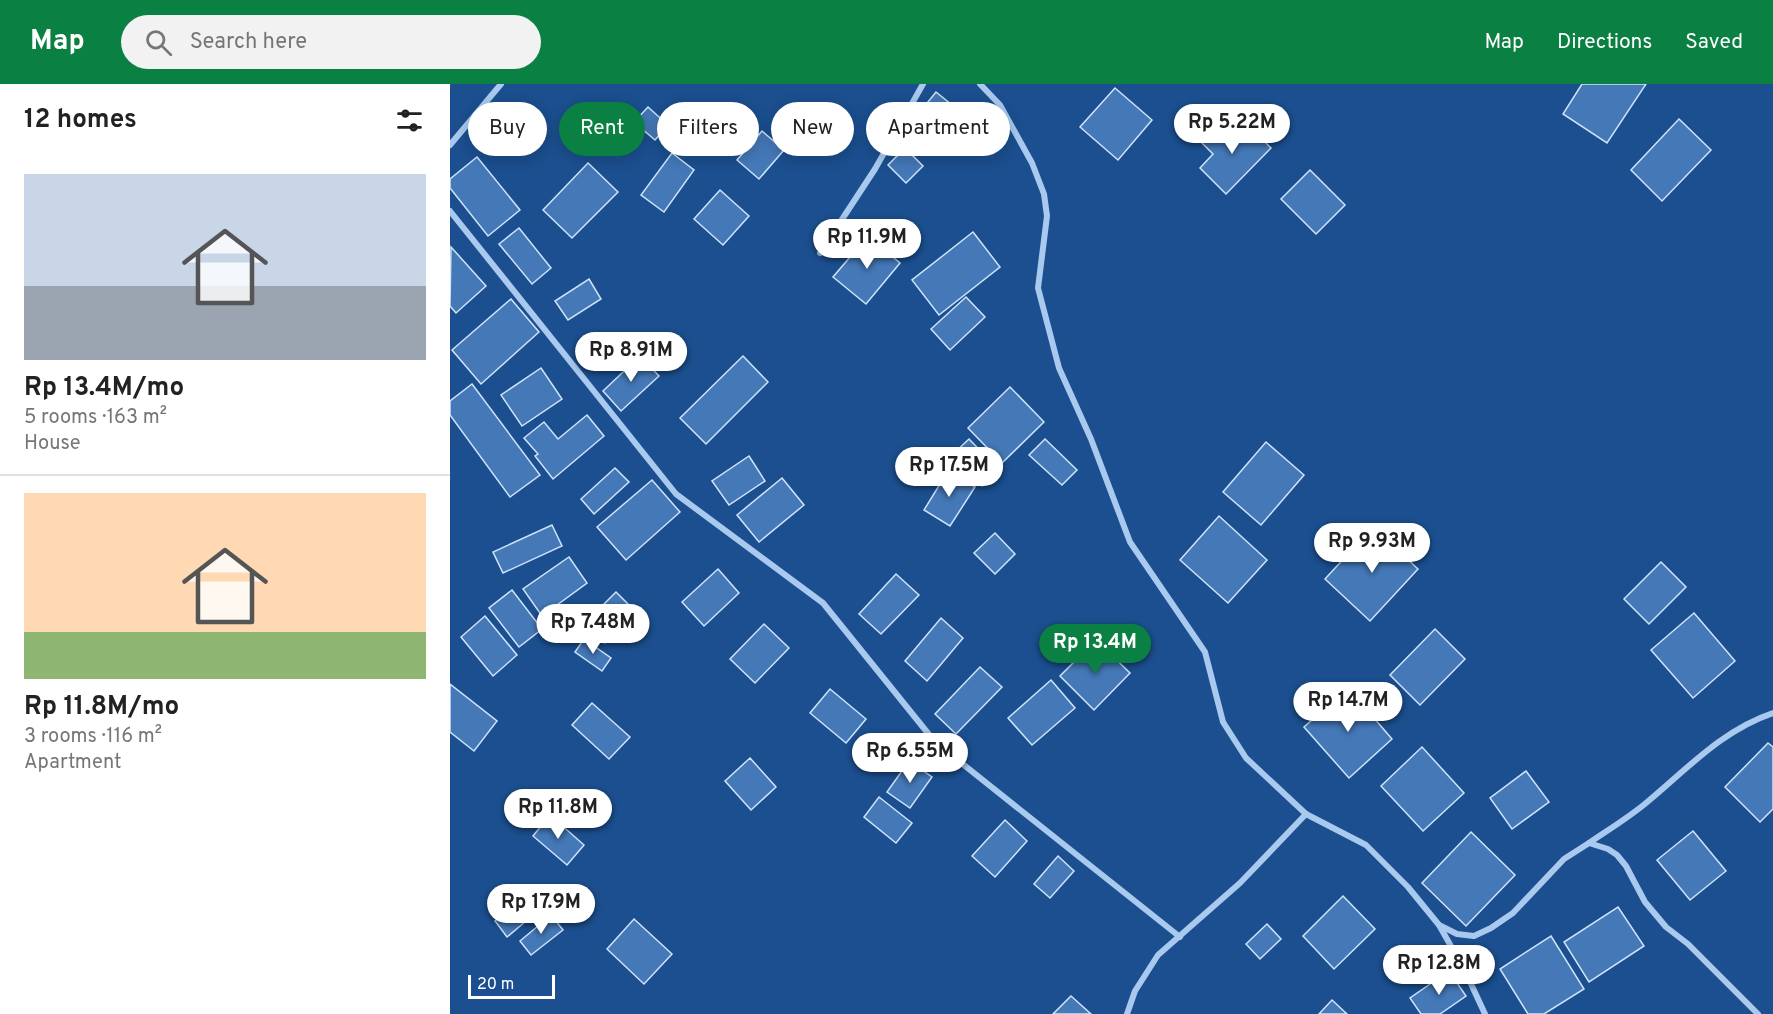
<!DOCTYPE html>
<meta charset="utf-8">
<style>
:root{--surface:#fff;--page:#f2f2f2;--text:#222;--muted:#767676;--line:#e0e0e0;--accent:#0b8043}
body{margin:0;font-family:Overpass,sans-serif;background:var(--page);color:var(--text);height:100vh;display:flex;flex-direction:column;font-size:22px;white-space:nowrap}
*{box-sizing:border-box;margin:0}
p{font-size:20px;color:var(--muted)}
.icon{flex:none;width:33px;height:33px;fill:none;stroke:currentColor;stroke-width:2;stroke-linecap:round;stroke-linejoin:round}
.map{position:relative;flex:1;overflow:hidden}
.side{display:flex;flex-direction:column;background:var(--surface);width:450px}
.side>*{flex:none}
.guide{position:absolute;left:18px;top:18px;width:570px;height:54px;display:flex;gap:12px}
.scale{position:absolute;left:18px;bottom:15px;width:87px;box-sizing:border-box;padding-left:6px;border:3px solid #fff;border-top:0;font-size:16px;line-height:21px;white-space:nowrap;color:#fff;-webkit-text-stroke:4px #1b4f8f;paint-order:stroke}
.price{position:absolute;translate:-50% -51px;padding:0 14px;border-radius:21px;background:#fff;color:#222;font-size:20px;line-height:39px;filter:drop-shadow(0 2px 3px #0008)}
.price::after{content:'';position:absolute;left:50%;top:36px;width:18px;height:14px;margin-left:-9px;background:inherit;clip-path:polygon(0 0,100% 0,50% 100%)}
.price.selected{background:var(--accent);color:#fff}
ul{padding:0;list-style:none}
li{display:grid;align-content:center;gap:12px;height:318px;padding:0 24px}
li+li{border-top:2px solid var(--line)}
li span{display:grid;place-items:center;height:186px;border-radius:0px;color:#555}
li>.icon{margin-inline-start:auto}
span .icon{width:108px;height:108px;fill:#fffc;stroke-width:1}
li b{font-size:26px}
h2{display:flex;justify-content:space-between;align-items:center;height:72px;padding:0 24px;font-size:26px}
.chip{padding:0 21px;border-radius:27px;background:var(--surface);box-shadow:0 3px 15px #0003;font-size:21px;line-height:54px}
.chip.selected{background:var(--accent);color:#fff}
header{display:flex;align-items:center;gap:36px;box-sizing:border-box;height:84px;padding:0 30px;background:var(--accent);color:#fff}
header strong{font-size:28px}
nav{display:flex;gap:33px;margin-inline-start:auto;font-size:21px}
.search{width:420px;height:54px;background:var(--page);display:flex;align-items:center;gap:15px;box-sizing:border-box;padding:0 21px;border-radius:33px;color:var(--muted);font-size:22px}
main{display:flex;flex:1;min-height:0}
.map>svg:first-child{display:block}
</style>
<header>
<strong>Map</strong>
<div class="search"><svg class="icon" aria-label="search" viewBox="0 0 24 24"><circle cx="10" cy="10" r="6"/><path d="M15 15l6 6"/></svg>Search here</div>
<nav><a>Map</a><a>Directions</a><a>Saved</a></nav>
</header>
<main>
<section class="side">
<h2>12 homes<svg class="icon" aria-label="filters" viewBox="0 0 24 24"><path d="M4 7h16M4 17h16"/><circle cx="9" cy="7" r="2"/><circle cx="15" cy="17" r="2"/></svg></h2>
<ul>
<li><span style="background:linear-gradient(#c9d6e8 60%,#9aa5b1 0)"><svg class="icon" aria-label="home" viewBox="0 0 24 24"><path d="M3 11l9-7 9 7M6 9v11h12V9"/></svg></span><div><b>Rp 13.4M/mo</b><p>5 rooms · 163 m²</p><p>House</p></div></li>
<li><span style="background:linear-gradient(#ffd9b3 75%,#8fb573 0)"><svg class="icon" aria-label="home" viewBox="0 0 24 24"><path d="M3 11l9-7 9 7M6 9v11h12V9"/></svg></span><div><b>Rp 11.8M/mo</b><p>3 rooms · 116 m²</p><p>Apartment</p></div></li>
</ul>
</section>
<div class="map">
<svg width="1323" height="930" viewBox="0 0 1323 930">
<rect width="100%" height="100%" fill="#1b4f8f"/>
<g fill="#4478b7" stroke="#cfe3fa" stroke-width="1.5">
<polygon points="1132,0 1196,0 1157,59 1113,30"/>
<polygon points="665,4 702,36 668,76 630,43"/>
<polygon points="486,8 512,29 487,60 461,39"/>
<polygon points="198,23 218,41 205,56 184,38"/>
<polygon points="1229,35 1261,66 1212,117 1181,86"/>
<polygon points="795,38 821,64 776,110 750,84 763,70 750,57 767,39 781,53"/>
<polygon points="161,40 175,54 164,65 150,52"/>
<polygon points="312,47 334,66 309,95 287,76"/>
<polygon points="455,64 473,82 456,99 438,81"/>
<polygon points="222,69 244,86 214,128 191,111"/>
<polygon points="27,73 70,126 38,152 0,104 0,95"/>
<polygon points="138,79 168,108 122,154 93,126"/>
<polygon points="860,86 895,121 866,150 831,115"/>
<polygon points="270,106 299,132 273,161 244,135"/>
<polygon points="69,144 101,184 82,200 49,160"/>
<polygon points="523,148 550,183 489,231 462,196"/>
<polygon points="418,152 450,179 416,220 383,193"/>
<polygon points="1,163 36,202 6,229 0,222"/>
<polygon points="139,195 151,215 118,236 105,217"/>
<polygon points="516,213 535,233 500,266 481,245"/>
<polygon points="61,215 89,248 31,300 2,266"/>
<polygon points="190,272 209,292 171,327 153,307"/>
<polygon points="293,272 318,298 256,360 230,334"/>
<polygon points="91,284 112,315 72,342 51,311"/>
<polygon points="22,300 90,391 60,413 0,331 0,317"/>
<polygon points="560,303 594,338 552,379 518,344"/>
<polygon points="137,331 154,352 103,395 85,372 88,370 74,354 94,338 108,355"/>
<polygon points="519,355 549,386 532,402 502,371"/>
<polygon points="595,355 627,386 612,401 579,371"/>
<polygon points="816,358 854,391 811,441 773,408"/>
<polygon points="299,372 315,397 279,421 262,397"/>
<polygon points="165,384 179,398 144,430 131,415"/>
<polygon points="498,387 525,403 500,442 474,426"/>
<polygon points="332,394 354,421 309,458 287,431"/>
<polygon points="202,396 230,428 176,476 147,443"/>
<polygon points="769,432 817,476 778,519 730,476"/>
<polygon points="102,441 112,462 53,489 43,468"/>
<polygon points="923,443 968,485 920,537 875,495"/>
<polygon points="545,449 565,470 545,490 524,469"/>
<polygon points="119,473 137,499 92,532 73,505"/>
<polygon points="1211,478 1236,503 1199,540 1174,515"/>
<polygon points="268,485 289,509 254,542 232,518"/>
<polygon points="446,490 469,511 431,550 409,530"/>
<polygon points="62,506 92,545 69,563 39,524"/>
<polygon points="166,508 186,528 155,559 135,539"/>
<polygon points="1244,529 1285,577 1243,614 1201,566"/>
<polygon points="35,532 67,571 43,592 11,553"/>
<polygon points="491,534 513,554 477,597 455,577"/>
<polygon points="314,540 339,564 305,599 280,575"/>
<polygon points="985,545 1015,575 970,621 940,591"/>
<polygon points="134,555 161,574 152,587 125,568"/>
<polygon points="646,556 680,589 644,626 610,592"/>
<polygon points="530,583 552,603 506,650 485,630"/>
<polygon points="601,596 625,624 582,661 558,634"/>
<polygon points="0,600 47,637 24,667 0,648"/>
<polygon points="898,604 942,655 899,694 854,643"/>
<polygon points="380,605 416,635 396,659 360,629"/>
<polygon points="142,619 180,653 159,675 122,641"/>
<polygon points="1318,659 1323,663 1323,725 1310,738 1275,703"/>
<polygon points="972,663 1014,709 973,747 931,702"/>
<polygon points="300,674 326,703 301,726 275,697"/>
<polygon points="459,677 482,693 460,724 437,708"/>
<polygon points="1076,687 1099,718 1062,745 1040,714"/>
<polygon points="429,713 462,739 446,759 414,733"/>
<polygon points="100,731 134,761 117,781 83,752"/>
<polygon points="555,736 577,757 545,793 522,772"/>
<polygon points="1243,747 1276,787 1240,816 1207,776"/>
<polygon points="1021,748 1065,791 1016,842 972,799"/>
<polygon points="608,772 624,787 600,814 584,800"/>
<polygon points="893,812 925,845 884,885 853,852"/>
<polygon points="70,817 82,832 57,853 45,837"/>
<polygon points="1168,823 1194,862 1139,898 1114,858"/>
<polygon points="101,831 113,846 81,871 70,857"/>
<polygon points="184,835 222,870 194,900 157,865"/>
<polygon points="817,840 831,855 810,875 796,860"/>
<polygon points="1101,852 1134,905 1094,930 1078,930 1050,885"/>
<polygon points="999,887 1016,912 990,930 971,930 960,914"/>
<polygon points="621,912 641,930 603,930"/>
<polygon points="882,916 897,930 869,930"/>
</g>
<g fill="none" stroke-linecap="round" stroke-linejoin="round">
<g stroke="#a9c9ee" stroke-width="6">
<polyline points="530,0 550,21 582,79 594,110 597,132 588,204 609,284 641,355 680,458 755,568 773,638 796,674 856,730 916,761 958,803 989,841 1007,850 1024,852 1041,844 1063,829 1114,775 1139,759 1158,765 1167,771 1176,782 1195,818 1216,843 1238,860 1308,930"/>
<polyline points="0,61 51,0"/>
<polyline points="0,127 226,410 373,519 485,658 730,853"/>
<polyline points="370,169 425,85 473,0"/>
<path d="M1139,759C1158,746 1178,734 1196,719C1236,686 1272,646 1323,629"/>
<polyline points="989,841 1015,887 1035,930"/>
<polyline points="677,930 685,907 708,871 790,799 856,730"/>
</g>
</g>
</svg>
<div class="scale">20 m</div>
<b class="price" style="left:782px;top:71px">Rp 5.22M</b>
<b class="price" style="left:417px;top:186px">Rp 11.9M</b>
<b class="price" style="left:181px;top:299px">Rp 8.91M</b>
<b class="price" style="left:499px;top:414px">Rp 17.5M</b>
<b class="price" style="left:922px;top:490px">Rp 9.93M</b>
<b class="price" style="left:143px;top:571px">Rp 7.48M</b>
<b class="price selected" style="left:645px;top:591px">Rp 13.4M</b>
<b class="price" style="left:898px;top:649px">Rp 14.7M</b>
<b class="price" style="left:460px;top:700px">Rp 6.55M</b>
<b class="price" style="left:108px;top:756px">Rp 11.8M</b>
<b class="price" style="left:91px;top:851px">Rp 17.9M</b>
<b class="price" style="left:989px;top:912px">Rp 12.8M</b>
<div class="guide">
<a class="chip">Buy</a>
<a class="chip selected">Rent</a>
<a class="chip">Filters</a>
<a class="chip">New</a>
<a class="chip">Apartment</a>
</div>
</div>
</main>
